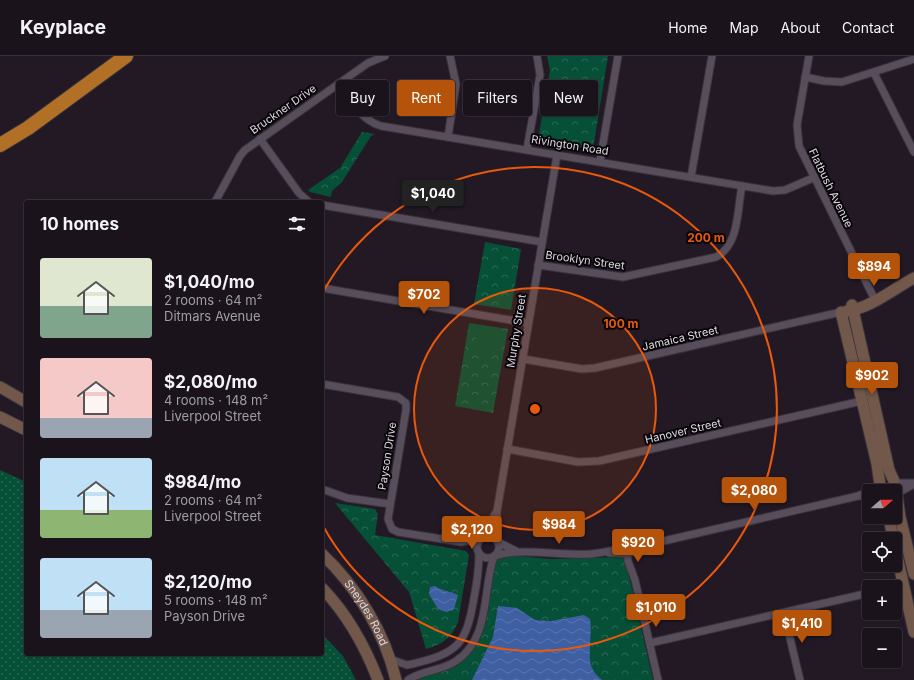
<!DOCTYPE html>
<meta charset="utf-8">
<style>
:root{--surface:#1a131c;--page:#272029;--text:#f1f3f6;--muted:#9f9ea3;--line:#38323b;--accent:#b45309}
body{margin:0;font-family:Inter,sans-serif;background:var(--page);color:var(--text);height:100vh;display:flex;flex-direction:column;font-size:15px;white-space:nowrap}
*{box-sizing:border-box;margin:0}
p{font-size:13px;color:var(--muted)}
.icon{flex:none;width:22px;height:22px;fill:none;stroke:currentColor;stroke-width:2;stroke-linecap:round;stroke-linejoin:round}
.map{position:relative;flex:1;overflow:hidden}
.details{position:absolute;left:24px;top:144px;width:300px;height:456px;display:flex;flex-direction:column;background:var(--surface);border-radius:4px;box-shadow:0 1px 3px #0004,0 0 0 1px var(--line)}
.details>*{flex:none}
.top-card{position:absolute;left:336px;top:24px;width:380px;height:36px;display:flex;gap:8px}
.needle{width:26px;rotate:70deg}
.fabs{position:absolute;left:862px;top:428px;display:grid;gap:8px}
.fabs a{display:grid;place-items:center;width:40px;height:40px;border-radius:4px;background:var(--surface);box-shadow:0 1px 3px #0004,0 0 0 1px var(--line);font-size:20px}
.price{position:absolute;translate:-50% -34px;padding:0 9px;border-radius:4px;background:var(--accent);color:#fff;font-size:13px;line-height:26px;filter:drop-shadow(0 1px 2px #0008)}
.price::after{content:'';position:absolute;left:50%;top:24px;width:12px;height:9px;margin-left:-6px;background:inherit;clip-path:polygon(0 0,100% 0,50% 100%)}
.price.current{background:#222;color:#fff}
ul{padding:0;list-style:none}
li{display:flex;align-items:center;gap:12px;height:100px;padding:0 16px}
li span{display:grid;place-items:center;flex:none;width:112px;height:80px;border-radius:4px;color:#555}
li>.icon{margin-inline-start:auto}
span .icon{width:48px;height:48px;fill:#fffc;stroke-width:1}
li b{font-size:17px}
h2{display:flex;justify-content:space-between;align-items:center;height:48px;padding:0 16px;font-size:17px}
.tag{padding:0 14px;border-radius:4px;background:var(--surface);box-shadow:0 1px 3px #0004,0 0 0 1px var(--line);font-size:14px;line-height:36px}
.tag.current{background:var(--accent);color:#fff}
header{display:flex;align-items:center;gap:24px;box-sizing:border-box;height:56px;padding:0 20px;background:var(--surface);border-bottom:1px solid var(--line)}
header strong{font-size:19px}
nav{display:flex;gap:22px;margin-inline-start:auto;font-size:14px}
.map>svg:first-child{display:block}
</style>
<header>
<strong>Keyplace</strong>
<nav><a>Home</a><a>Map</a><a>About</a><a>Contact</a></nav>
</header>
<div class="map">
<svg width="914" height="624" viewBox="0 0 914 624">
<defs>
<pattern id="grass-dots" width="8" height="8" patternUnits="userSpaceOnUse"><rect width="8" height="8" fill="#055037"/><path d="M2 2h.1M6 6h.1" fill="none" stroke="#296854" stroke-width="1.8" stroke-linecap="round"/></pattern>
<pattern id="park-crowns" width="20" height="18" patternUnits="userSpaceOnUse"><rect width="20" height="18" fill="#055037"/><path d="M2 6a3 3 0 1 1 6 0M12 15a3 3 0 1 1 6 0" fill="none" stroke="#296854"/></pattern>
<pattern id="water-waves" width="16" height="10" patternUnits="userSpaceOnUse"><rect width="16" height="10" fill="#3f5fa3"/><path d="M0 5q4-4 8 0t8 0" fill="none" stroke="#5a75af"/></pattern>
</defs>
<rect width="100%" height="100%" fill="#221925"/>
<polygon fill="url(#grass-dots)" points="0,414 26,426 26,598 322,598 322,578 343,600 356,624 0,624"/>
<g fill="url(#park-crowns)">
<polygon points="547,0 608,0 593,93 538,84 550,14"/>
<polygon points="362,76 375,78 371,80 342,126 332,135 331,141 310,136 308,134 340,112"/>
<polygon points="485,186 521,193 511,254 474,248"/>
<polygon points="469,267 508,273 493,357 455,350"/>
<path d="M335,447L375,453L378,458L375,479L466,495L469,499L458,566C452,582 441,589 426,593L409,536Z"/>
<polygon points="508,499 550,503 622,501 626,507 653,624 413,624 471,594 493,511 497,502"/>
</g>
<polygon fill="#055037" points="478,269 503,273 499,298 474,294"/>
<g fill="url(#water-waves)">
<path d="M435,530C442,535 450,535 458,539L454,553L446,556L438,553L429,538L430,531Z"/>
<path d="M498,550L517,552L535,564L551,565L584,559L590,563C593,578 586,603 593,614C595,618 599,621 602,624H472L493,581Z"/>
</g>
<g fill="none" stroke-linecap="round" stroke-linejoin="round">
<g stroke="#39333c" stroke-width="9">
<g id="street">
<polyline points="809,0 797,69 799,90 875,244"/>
<polyline points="874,17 914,96"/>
<polyline points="805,21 824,25 842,26 914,3"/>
<path d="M339,27C350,44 361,64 381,70L773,135L785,134L813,122"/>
<polyline points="448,81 456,28 450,0"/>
<polyline points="260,83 299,137 309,146"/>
<polyline points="527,93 540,19 537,0"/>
<polyline points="600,105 618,0"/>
<polyline points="691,121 712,0"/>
<polyline points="215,146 240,100 245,94 368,7 385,0"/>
<polyline points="322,149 542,186"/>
<path d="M538,209L623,221L716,201C740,189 737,152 742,130"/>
<polyline points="322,232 528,267"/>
<polyline points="523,303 582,313 595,312 841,256"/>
<polyline points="322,328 398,341 406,347 406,354 388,463 392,473 398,476 461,486 481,482"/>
<polyline points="507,393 578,406 599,405 862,345"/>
<polyline points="896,427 914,427"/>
<polyline points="322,433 347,442 390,448"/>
<polyline points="898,437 914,428"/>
<polyline points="860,439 878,432"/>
<circle cx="488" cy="491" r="11"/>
<polyline points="483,481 495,458"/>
<polyline points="496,483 497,455 557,99"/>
<polyline points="498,486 516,495"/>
<polyline points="627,492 628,505 635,524 658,624"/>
<polyline points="609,497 627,498 651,489"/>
<path d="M495,500C520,491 562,500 591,498C613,496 633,488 655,487L858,440H869"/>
<polyline points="895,531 903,529"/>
<polyline points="784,557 800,624"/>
<polyline points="650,587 869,537"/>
<path d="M390,603L407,609L412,608C458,597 466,589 474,542C477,527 479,512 479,497"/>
<path d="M408,624C422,614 442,615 456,605C491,582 482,535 494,500"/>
</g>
</g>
<g stroke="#39333c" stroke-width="13">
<g id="secondary">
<polyline points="852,249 889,414 894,425"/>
<path d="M847,255C871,252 893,233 914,222"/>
<polyline points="841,256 877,408 880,429"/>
<polyline points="0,331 26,346"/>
<polyline points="0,361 26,374"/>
<polyline points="897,439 900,461 914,518"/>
<polyline points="889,461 893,483"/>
<polyline points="895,491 914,576"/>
<path id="s1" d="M322,498C357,531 385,577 396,624"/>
<path d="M322,532C347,558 365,590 378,624"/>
</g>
</g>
<g stroke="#39333c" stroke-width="16">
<polyline id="highway" points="0,89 28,72 126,0"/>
</g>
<use href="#street" stroke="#574d5b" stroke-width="7"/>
<use href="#secondary" stroke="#72584b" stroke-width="11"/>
<use href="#highway" stroke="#b17025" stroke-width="14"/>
</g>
<circle cx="535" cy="353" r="121" fill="#e8590c" fill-opacity=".12"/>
<g fill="none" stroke="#e8590c" stroke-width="2">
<circle cx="535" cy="353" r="121"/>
<path d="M322 238A242 242 0 1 1 322 468"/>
</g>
<g text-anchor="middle" stroke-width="4" stroke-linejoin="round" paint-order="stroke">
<g font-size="11" fill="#ded8e0" stroke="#09060a">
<text transform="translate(283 53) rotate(-35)" y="4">Bruckner Drive</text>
<text transform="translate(570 89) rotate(9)" y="4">Rivington Road</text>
<text transform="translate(831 132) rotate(64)" y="4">Flatbush Avenue</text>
<text transform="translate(585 204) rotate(8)" y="4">Brooklyn Street</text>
<text transform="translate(516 275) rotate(-81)" y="4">Murphy Street</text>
<text transform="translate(680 282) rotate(-13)" y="4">Jamaica Street</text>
<text transform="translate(683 375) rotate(-13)" y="4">Hanover Street</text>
<text transform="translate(387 400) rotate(-81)" y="4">Payson Drive</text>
<text dy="4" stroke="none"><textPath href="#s1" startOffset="74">Sneydes Road</textPath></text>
</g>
</g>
<circle cx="535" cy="353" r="6" fill="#e8590c" stroke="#09060a" stroke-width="2"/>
<g font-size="12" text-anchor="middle" font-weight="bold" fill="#e8590c" stroke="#09060a" stroke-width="4" stroke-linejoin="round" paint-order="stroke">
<text x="706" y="186">200 m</text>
<text x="621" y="272">100 m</text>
</g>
</svg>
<div class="fabs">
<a><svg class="needle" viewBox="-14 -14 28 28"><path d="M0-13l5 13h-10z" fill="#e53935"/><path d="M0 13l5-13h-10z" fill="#9f9ea3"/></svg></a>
<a><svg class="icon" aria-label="locate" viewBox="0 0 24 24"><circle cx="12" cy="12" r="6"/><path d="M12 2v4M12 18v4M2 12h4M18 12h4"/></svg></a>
<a>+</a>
<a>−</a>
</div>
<b class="price current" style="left:433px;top:158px">$1,040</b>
<b class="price" style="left:874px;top:231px">$894</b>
<b class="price" style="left:424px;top:259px">$702</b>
<b class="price" style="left:872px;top:340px">$902</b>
<b class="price" style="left:754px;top:455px">$2,080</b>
<b class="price" style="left:559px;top:489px">$984</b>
<b class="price" style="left:472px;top:494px">$2,120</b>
<b class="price" style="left:638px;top:507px">$920</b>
<b class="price" style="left:656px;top:572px">$1,010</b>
<b class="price" style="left:802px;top:588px">$1,410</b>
<div class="top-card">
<a class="tag">Buy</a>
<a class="tag current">Rent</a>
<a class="tag">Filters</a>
<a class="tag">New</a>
</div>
<section class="details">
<h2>10 homes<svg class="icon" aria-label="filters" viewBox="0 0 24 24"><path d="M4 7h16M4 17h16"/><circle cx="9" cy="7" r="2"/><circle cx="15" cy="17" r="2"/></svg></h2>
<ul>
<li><span style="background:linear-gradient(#dfe7d0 60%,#7fa58c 0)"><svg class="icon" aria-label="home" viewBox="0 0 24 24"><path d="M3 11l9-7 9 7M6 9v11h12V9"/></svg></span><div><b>$1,040/mo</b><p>2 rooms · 64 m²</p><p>Ditmars Avenue</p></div></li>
<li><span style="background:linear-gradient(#f6c9c9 75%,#9aa5b1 0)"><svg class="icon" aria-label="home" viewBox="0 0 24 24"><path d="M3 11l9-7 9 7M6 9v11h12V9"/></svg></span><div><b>$2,080/mo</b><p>4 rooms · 148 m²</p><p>Liverpool Street</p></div></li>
<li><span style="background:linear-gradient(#bfe0f5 65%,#8fb573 0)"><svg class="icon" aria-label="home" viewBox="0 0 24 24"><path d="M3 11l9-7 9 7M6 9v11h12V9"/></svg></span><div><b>$984/mo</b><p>2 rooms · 64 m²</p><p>Liverpool Street</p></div></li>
<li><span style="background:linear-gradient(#bfe0f5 65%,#9aa5b1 0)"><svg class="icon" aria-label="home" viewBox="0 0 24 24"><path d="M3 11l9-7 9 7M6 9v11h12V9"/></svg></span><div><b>$2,120/mo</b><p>5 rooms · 148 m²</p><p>Payson Drive</p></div></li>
</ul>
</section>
</div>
